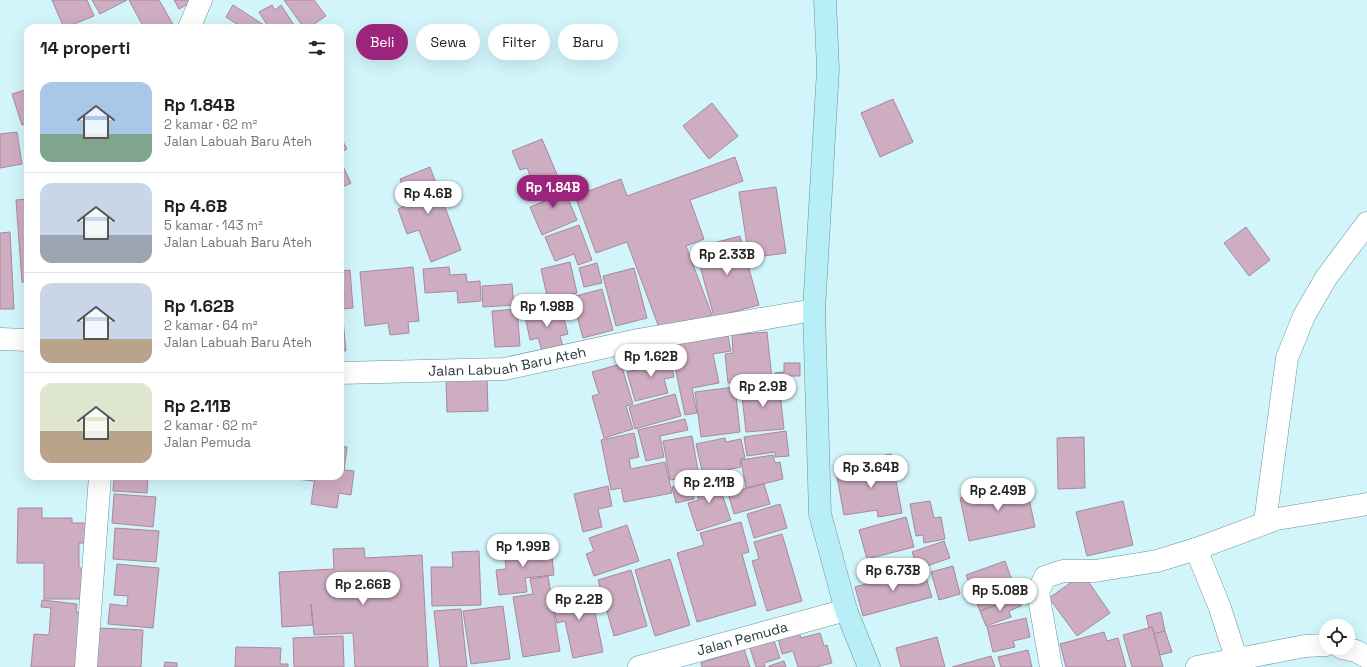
<!DOCTYPE html>
<html lang="id">
<meta charset="utf-8">
<style>
:root{--surface:#fff;--page:#f6f6f6;--text:#222;--muted:#767676;--line:#e0e0e0;--accent:#9d247c}
body{margin:0;font-family:"Space Grotesk",sans-serif;background:var(--page);color:var(--text);height:100vh;display:flex;flex-direction:column;font-size:15px;white-space:nowrap}
*{box-sizing:border-box;margin:0}
p{font-size:13px;color:var(--muted)}
.icon{flex:none;width:22px;height:22px;fill:none;stroke:currentColor;stroke-width:2;stroke-linecap:round;stroke-linejoin:round}
.map{position:relative;flex:1;overflow:hidden}
.details{position:absolute;left:24px;top:24px;width:320px;height:456px;display:flex;flex-direction:column;background:var(--surface);border-radius:12px;box-shadow:0 4px 16px #0002}
.details>*{flex:none}
.banner{position:absolute;left:356px;top:24px;width:380px;height:36px;display:flex;gap:8px}
.fabs{position:absolute;left:1319px;top:619px;display:grid;gap:8px}
.fabs a{display:grid;place-items:center;width:36px;height:36px;border-radius:50%;background:var(--surface);box-shadow:0 4px 16px #0002;font-size:20px}
.price{position:absolute;translate:-50% -34px;padding:0 9px;border-radius:14px;background:#fff;color:#222;font-size:13px;line-height:26px;filter:drop-shadow(0 1px 2px #0008)}
.price::after{content:'';position:absolute;left:50%;top:24px;width:12px;height:9px;margin-left:-6px;background:inherit;clip-path:polygon(0 0,100% 0,50% 100%)}
.price.active{background:var(--accent);color:#fff}
ul{padding:0;list-style:none}
li{display:flex;align-items:center;gap:12px;height:100px;padding:0 16px}
li+li{border-top:1px solid var(--line)}
li span{display:grid;place-items:center;flex:none;width:112px;height:80px;border-radius:12px;color:#555}
li>.icon{margin-inline-start:auto}
span .icon{width:48px;height:48px;fill:#fffc;stroke-width:1}
li b{font-size:17px}
h2{display:flex;justify-content:space-between;align-items:center;height:48px;padding:0 16px;font-size:17px}
.pill{padding:0 14px;border-radius:18px;background:var(--surface);box-shadow:0 4px 16px #0002;font-size:14px;line-height:36px}
.pill.active{background:var(--accent);color:#fff}
.map>svg:first-child{display:block}
</style>
<div class="map">
<svg width="1367" height="667" viewBox="0 0 1367 667">
<rect width="100%" height="100%" fill="#d1f5fb"/>
<g fill="#ceacc1" stroke="#a8889c">
<polygon points="52,0 87,0 94,16 64,28"/>
<polygon points="92,0 127,0 100,14"/>
<polygon points="129,0 159,0 175,28 144,28"/>
<polygon points="174,0 195,0 179,9"/>
<polygon points="284,0 314,0 326,16 308,28 304,28"/>
<polygon points="233,5 267,27 267,28 243,28 226,17"/>
<polygon points="272,5 275,10 281,5 296,28 269,28 259,12"/>
<polygon points="28,89 28,124 22,125 12,94"/>
<polygon points="893,99 913,142 880,157 861,113"/>
<polygon points="712,103 738,136 709,159 683,126"/>
<polygon points="17,132 22,164 0,168 0,134"/>
<polygon points="340,136 347,149 340,153"/>
<polygon points="542,139 558,177 535,187 527,168 520,170 512,151"/>
<polygon points="735,157 743,181 690,200 704,239 686,246 712,315 661,333 627,242 596,253 575,196 621,179 627,196"/>
<polygon points="340,160 351,183 340,188"/>
<polygon points="430,167 461,250 431,262 419,230 407,234 398,209 409,204 400,179"/>
<polygon points="560,180 577,220 542,235 530,207 545,201 539,189"/>
<polygon points="776,187 786,253 749,258 739,192"/>
<polygon points="28,199 28,282 22,282 16,200"/>
<polygon points="579,225 592,260 578,265 574,254 555,261 545,237"/>
<polygon points="1246,227 1270,260 1249,276 1224,243"/>
<polygon points="10,232 14,309 0,309 0,233"/>
<polygon points="740,236 759,305 714,317 695,248"/>
<polygon points="570,262 577,293 548,300 541,269"/>
<polygon points="597,263 602,283 584,287 579,268"/>
<polygon points="413,267 419,321 408,322 409,333 390,335 388,323 365,326 360,272"/>
<polygon points="449,267 450,275 466,274 467,282 480,281 481,301 458,303 457,291 425,293 423,269"/>
<polygon points="634,268 647,318 616,326 603,276"/>
<polygon points="350,270 353,308 342,309 346,351 340,351 340,271"/>
<polygon points="512,284 514,305 483,307 482,286"/>
<polygon points="602,289 613,330 583,338 572,297"/>
<polygon points="561,307 568,334 560,336 563,347 542,351 538,338 530,340 525,316"/>
<polygon points="517,309 520,346 495,347 492,311"/>
<polygon points="727,331 731,351 713,354 719,383 692,388 697,413 685,415 670,343"/>
<polygon points="767,332 772,379 728,383 725,354 733,353 732,335"/>
<polygon points="668,352 674,377 664,379 668,393 635,401 627,372 656,365 653,355"/>
<polygon points="784,363 800,363 800,376 788,376 788,383 775,383 775,373 784,372"/>
<polygon points="621,364 633,404 626,406 633,429 604,438 592,396 599,394 592,372"/>
<polygon points="487,378 488,411 447,412 446,380"/>
<polygon points="779,383 784,429 746,432 741,387"/>
<polygon points="735,387 740,432 701,437 695,392"/>
<polygon points="675,394 681,416 635,429 629,407"/>
<polygon points="685,419 688,430 660,436 664,457 646,461 638,430"/>
<polygon points="786,431 789,456 775,457 775,452 747,456 744,437"/>
<polygon points="634,433 639,457 629,459 631,469 665,462 672,493 624,502 621,488 611,490 601,440"/>
<polygon points="692,436 699,476 670,480 663,441"/>
<polygon points="1084,437 1085,488 1058,489 1057,438"/>
<polygon points="725,438 726,442 741,439 745,458 740,459 741,467 703,475 696,444"/>
<polygon points="340,446 347,447 344,470 354,471 351,495 339,493 337,508 311,504 315,476 340,476"/>
<polygon points="891,454 902,513 878,517 877,510 844,515 837,477 867,471 865,459"/>
<polygon points="773,455 775,463 780,462 783,479 746,488 741,460"/>
<polygon points="715,474 731,520 697,531 688,503 699,500 693,481"/>
<polygon points="114,476 156,476 148,476 147,493 113,491"/>
<polygon points="297,476 314,476 313,481 297,479"/>
<polygon points="690,483 694,499 676,503 672,487"/>
<polygon points="764,484 770,504 734,514 728,493"/>
<polygon points="1026,484 1035,527 969,541 960,498"/>
<polygon points="608,486 612,506 598,509 602,527 583,532 574,494"/>
<polygon points="114,494 156,497 153,527 112,523"/>
<polygon points="930,501 934,518 941,517 945,539 924,543 923,535 916,536 910,504"/>
<polygon points="1123,501 1133,545 1087,556 1076,512"/>
<polygon points="780,504 787,528 754,538 747,514"/>
<polygon points="18,508 42,508 42,518 72,518 72,523 88,523 87,543 79,543 79,568 83,568 83,599 44,599 44,563 17,563"/>
<polygon points="906,517 914,547 867,559 859,530"/>
<polygon points="741,522 749,552 742,554 756,605 697,622 677,553 704,545 700,533"/>
<polygon points="627,525 639,561 594,576 586,554 594,551 589,538"/>
<polygon points="115,528 159,531 156,562 113,559"/>
<polygon points="782,534 802,601 767,611 752,561 759,559 754,542"/>
<polygon points="944,541 950,558 918,569 912,552"/>
<polygon points="527,543 528,551 551,549 554,575 525,578 527,592 499,595 496,570 506,569 504,545"/>
<polygon points="364,548 365,558 422,555 428,667 355,667 353,633 314,635 311,604 313,625 282,627 279,572 334,569 333,549"/>
<polygon points="479,551 481,605 432,606 431,567 453,567 452,552"/>
<polygon points="670,559 690,625 655,636 635,570"/>
<polygon points="1005,561 1018,597 980,611 966,575"/>
<polygon points="117,564 159,568 153,628 108,624 110,604 127,606 128,596 114,595"/>
<polygon points="953,566 960,594 939,600 931,572"/>
<polygon points="923,568 932,597 863,616 855,587"/>
<polygon points="631,570 647,626 614,636 598,580"/>
<polygon points="1083,574 1110,613 1077,636 1049,598"/>
<polygon points="548,576 560,651 523,657 513,597 533,594 530,579"/>
<polygon points="590,588 603,652 573,658 565,621 557,623 551,596"/>
<polygon points="1018,597 1021,606 1009,611 1011,617 986,626 980,611"/>
<polygon points="42,600 77,604 76,612 87,613 77,667 31,667 34,634 49,635 51,608 41,607"/>
<polygon points="503,606 510,659 471,664 463,611"/>
<polygon points="461,609 467,667 440,667 434,611"/>
<polygon points="1161,612 1165,631 1154,634 1152,627 1149,628 1146,616"/>
<polygon points="1026,618 1030,637 1013,641 1015,647 993,652 987,627"/>
<polygon points="1152,627 1163,667 1132,667 1123,635"/>
<polygon points="97,628 143,630 141,667 95,667"/>
<polygon points="798,629 801,638 820,633 824,646 827,645 832,663 816,667 798,667 793,651 782,654 777,634"/>
<polygon points="1165,631 1172,652 1160,655 1154,634"/>
<polygon points="1104,632 1107,641 1118,638 1126,667 1066,667 1060,644"/>
<polygon points="343,636 344,667 294,667 293,638"/>
<polygon points="937,637 945,667 901,667 896,648"/>
<polygon points="773,638 780,658 764,663 765,667 756,667 749,645"/>
<polygon points="236,647 281,648 280,664 288,664 288,667 235,667"/>
<polygon points="744,649 750,667 702,667 701,663"/>
<polygon points="1028,650 1032,667 1001,667 998,657"/>
<polygon points="991,656 995,667 952,667"/>
<polygon points="784,661 786,667 769,667 769,666"/>
<polygon points="165,662 177,663 177,667 164,667"/>
</g>
<g fill="none" stroke-linecap="round" stroke-linejoin="round">
<g stroke="#68939b" stroke-width="23">
<g id="minor">
<polyline points="189,28 201,0"/>
<polyline points="0,339 28,340"/>
<path id="s1" d="M340,373L504,369L638,340L814,310"/>
<polyline points="1265,522 1287,358 1304,316 1326,278 1367,223"/>
<polyline points="1196,549 1220,608 1239,667"/>
<polyline points="1342,648 1356,651 1367,657"/>
<polyline points="86,667 100,476"/>
<path id="s2" d="M639,667L846,610"/>
<polyline points="1051,667 1038,592 1045,577 1063,571 1095,571 1157,561 1196,549 1277,519 1367,504"/>
<polyline points="1197,667 1305,646 1326,645"/>
</g>
</g>
<g stroke="#68939b" stroke-width="23">
<polyline id="secondary" points="825,0 828,69 814,310 820,514 846,610 869,667"/>
</g>
<use href="#minor" stroke="#fff" stroke-width="22"/>
<use href="#secondary" stroke="#b8eff6" stroke-width="22"/>
</g>
<g text-anchor="middle" stroke-width="3" stroke-linejoin="round" paint-order="stroke">
<g font-size="14" fill="#25383b" stroke="#fff">
<text dy="5" stroke="none"><textPath href="#s1" startOffset="168">Jalan Labuah Baru Ateh</textPath></text>
<text dy="5" stroke="none"><textPath href="#s2" startOffset="107">Jalan Pemuda</textPath></text>
</g>
</g>
</svg>
<div class="fabs">
<a><svg class="icon" aria-label="locate" viewBox="0 0 24 24"><circle cx="12" cy="12" r="6"/><path d="M12 2v4M12 18v4M2 12h4M18 12h4"/></svg></a>
</div>
<b class="price active" style="left:553px;top:209px">Rp 1.84B</b>
<b class="price" style="left:428px;top:215px">Rp 4.6B</b>
<b class="price" style="left:727px;top:276px">Rp 2.33B</b>
<b class="price" style="left:547px;top:328px">Rp 1.98B</b>
<b class="price" style="left:651px;top:378px">Rp 1.62B</b>
<b class="price" style="left:763px;top:408px">Rp 2.9B</b>
<b class="price" style="left:871px;top:489px">Rp 3.64B</b>
<b class="price" style="left:709px;top:504px">Rp 2.11B</b>
<b class="price" style="left:998px;top:512px">Rp 2.49B</b>
<b class="price" style="left:523px;top:568px">Rp 1.99B</b>
<b class="price" style="left:893px;top:592px">Rp 6.73B</b>
<b class="price" style="left:363px;top:606px">Rp 2.66B</b>
<b class="price" style="left:1000px;top:612px">Rp 5.08B</b>
<b class="price" style="left:579px;top:621px">Rp 2.2B</b>
<div class="banner">
<a class="pill active">Beli</a>
<a class="pill">Sewa</a>
<a class="pill">Filter</a>
<a class="pill">Baru</a>
</div>
<section class="details">
<h2>14 properti<svg class="icon" aria-label="filters" viewBox="0 0 24 24"><path d="M4 7h16M4 17h16"/><circle cx="9" cy="7" r="2"/><circle cx="15" cy="17" r="2"/></svg></h2>
<ul>
<li><span style="background:linear-gradient(#a9c7e8 65%,#7fa58c 0)"><svg class="icon" aria-label="home" viewBox="0 0 24 24"><path d="M3 11l9-7 9 7M6 9v11h12V9"/></svg></span><div><b>Rp 1.84B</b><p>2 kamar · 62 m²</p><p>Jalan Labuah Baru Ateh</p></div></li>
<li><span style="background:linear-gradient(#c9d6e8 65%,#9aa5b1 0)"><svg class="icon" aria-label="home" viewBox="0 0 24 24"><path d="M3 11l9-7 9 7M6 9v11h12V9"/></svg></span><div><b>Rp 4.6B</b><p>5 kamar · 143 m²</p><p>Jalan Labuah Baru Ateh</p></div></li>
<li><span style="background:linear-gradient(#c9d6e8 70%,#b9a48a 0)"><svg class="icon" aria-label="home" viewBox="0 0 24 24"><path d="M3 11l9-7 9 7M6 9v11h12V9"/></svg></span><div><b>Rp 1.62B</b><p>2 kamar · 64 m²</p><p>Jalan Labuah Baru Ateh</p></div></li>
<li><span style="background:linear-gradient(#dfe7d0 60%,#b9a48a 0)"><svg class="icon" aria-label="home" viewBox="0 0 24 24"><path d="M3 11l9-7 9 7M6 9v11h12V9"/></svg></span><div><b>Rp 2.11B</b><p>2 kamar · 62 m²</p><p>Jalan Pemuda</p></div></li>
</ul>
</section>
</div>
